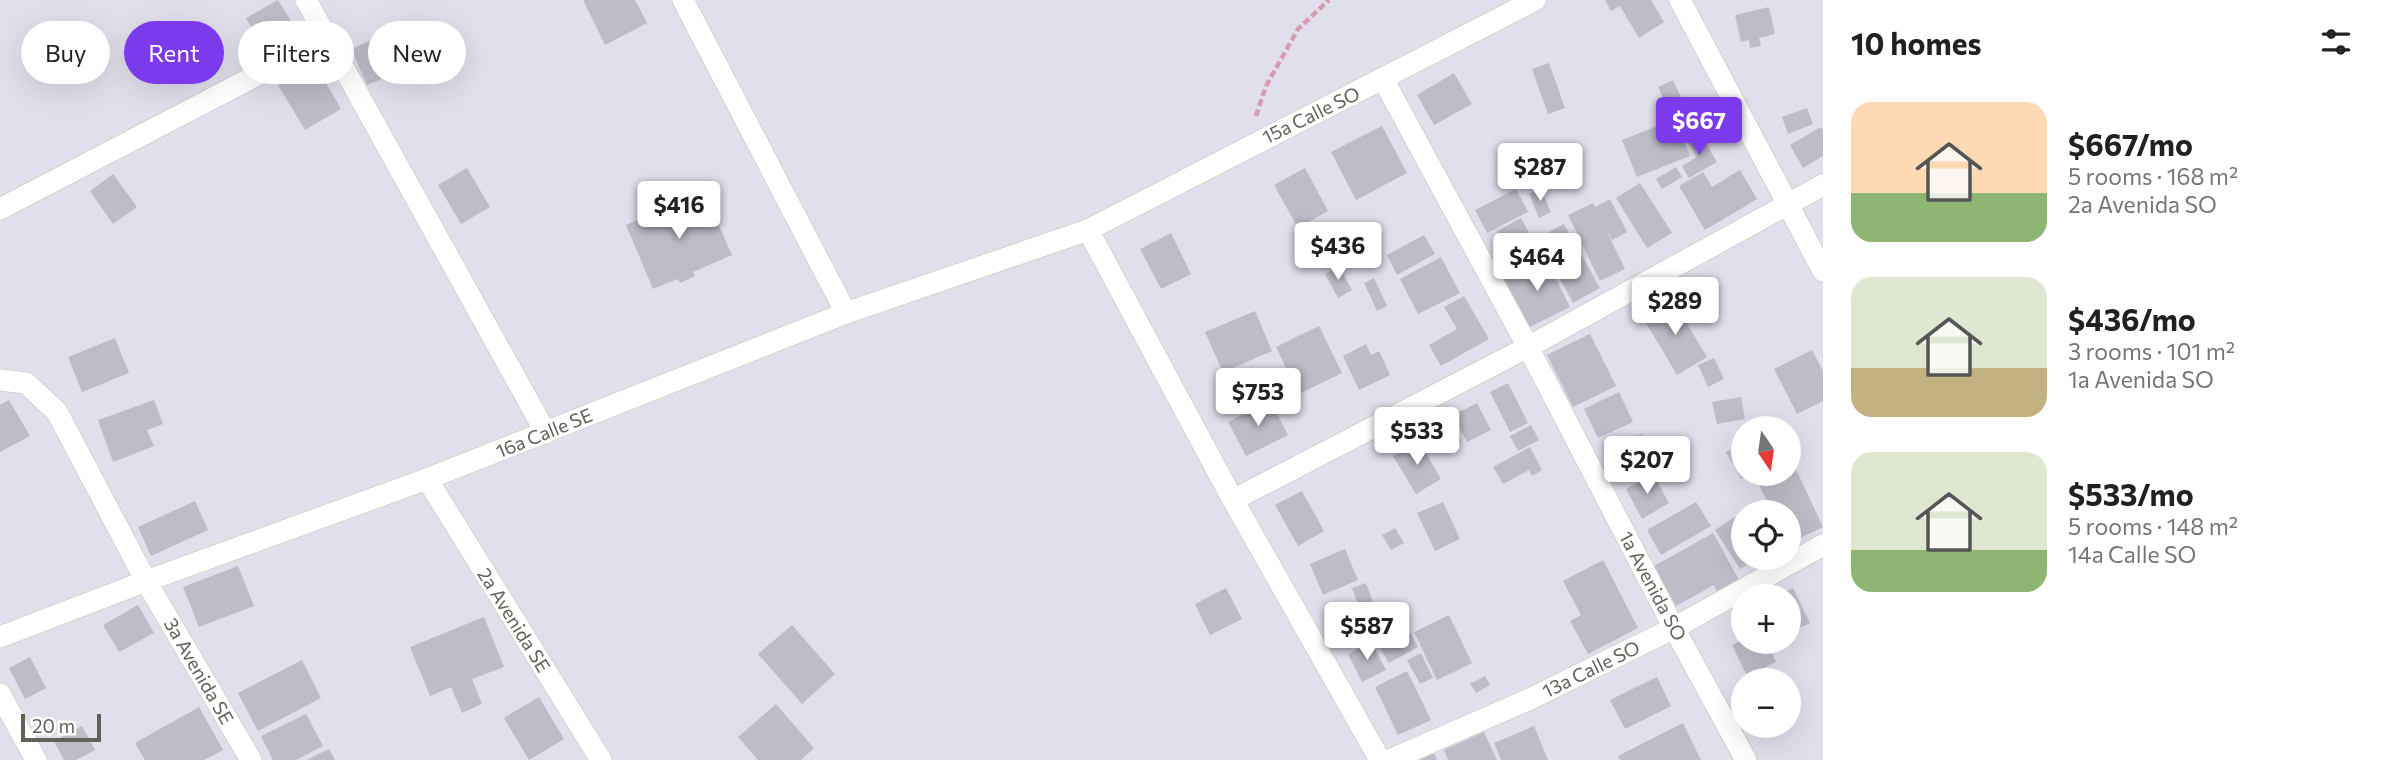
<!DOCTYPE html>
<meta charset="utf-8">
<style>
:root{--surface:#fff;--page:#f6f6f6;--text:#202124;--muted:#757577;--accent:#7c3aed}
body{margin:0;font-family:Commissioner,sans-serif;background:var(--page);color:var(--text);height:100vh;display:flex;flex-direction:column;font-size:26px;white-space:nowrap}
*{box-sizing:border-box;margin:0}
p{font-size:23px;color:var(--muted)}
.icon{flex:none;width:38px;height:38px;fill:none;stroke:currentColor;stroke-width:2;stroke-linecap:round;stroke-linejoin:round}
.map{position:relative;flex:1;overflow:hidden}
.sheet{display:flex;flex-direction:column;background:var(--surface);width:560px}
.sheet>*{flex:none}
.top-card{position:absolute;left:21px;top:21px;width:665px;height:63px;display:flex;gap:14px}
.needle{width:46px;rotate:167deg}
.tools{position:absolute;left:1731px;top:416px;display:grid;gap:14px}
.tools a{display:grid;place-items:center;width:70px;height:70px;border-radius:50%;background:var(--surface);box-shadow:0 7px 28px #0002;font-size:35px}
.scale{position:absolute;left:21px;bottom:18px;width:80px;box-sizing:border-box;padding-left:7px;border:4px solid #616158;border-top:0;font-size:19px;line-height:24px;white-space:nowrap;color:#616158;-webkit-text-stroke:5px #fff;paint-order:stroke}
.price{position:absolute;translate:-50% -60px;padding:0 16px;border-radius:7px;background:#fff;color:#222;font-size:23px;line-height:46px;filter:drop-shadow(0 2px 4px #0008)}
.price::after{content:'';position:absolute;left:50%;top:42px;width:21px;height:16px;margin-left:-10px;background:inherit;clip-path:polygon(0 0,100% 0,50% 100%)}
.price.active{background:var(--accent);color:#fff}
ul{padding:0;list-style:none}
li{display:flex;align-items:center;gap:21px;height:175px;padding:0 28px}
li span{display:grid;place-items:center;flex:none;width:196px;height:140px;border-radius:21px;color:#555}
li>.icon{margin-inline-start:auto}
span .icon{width:84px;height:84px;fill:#fffc;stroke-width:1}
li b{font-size:30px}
h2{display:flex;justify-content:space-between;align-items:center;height:84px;padding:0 28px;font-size:30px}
.pill{padding:0 24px;border-radius:32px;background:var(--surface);box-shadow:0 7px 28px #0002;font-size:24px;line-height:63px}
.pill.active{background:var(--accent);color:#fff}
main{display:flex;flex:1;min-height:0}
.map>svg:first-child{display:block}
</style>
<main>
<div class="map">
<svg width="1823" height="760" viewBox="0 0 1823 760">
<rect width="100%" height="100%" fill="#e2dfec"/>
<g fill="#bebcc7">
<polygon points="278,0 301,37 267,56 246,18"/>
<polygon points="583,0 635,0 647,23 605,45"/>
<polygon points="1605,0 1651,0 1664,22 1639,38 1620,6 1611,11"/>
<polygon points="1769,7 1775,34 1759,38 1761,46 1750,48 1749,40 1741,42 1735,15"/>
<polygon points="396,29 403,44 386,51 396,73 367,85 351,49"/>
<polygon points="1549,63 1565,108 1548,114 1532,69"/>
<polygon points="315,64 341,109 305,130 278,85"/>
<polygon points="1454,73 1472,104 1434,125 1417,95"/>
<polygon points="1673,80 1685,106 1670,112 1658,87"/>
<polygon points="1807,108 1813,124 1788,134 1782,117"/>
<polygon points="1675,119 1690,156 1637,177 1622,140"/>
<polygon points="1382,126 1407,173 1356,200 1331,152"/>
<polygon points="1821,127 1823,131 1823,156 1803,168 1790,145"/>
<polygon points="1700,133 1717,162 1689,178 1682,166 1697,157 1687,141"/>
<polygon points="1676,167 1682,177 1662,189 1656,179"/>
<polygon points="467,168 490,207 461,224 438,185"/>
<polygon points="1305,168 1328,211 1298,228 1274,185"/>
<polygon points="1740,170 1757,199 1705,230 1679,186 1703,172 1712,187"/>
<polygon points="113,174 137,207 113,224 90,191"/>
<polygon points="1640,183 1672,233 1647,248 1616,198"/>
<polygon points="1516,189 1528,212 1487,233 1475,210"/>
<polygon points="1541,189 1551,212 1539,218 1529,194"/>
<polygon points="704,192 732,255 693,272 695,276 680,283 678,279 653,289 626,225"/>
<polygon points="1610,199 1627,232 1612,240 1604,226 1625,269 1600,281 1568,215 1593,203 1595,207"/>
<polygon points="1521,218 1530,235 1506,248 1497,231"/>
<polygon points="1564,224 1600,288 1573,303 1538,238"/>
<polygon points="1171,233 1191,274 1161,289 1140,249"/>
<polygon points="1424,235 1435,254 1397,275 1387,255"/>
<polygon points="1441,257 1460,293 1418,314 1400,279"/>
<polygon points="1545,258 1570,307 1528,328 1504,278"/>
<polygon points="1339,267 1352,290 1338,298 1325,274"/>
<polygon points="1374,278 1387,306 1377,311 1364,283"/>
<polygon points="1464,296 1489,339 1441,366 1429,345 1457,329 1444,307"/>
<polygon points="1672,299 1707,357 1677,375 1642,316"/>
<polygon points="1255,311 1272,351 1223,372 1205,332"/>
<polygon points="1319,326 1342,373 1299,394 1276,347"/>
<polygon points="1590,334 1616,386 1573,407 1547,355"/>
<polygon points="115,338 129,373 82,392 68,357"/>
<polygon points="1366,344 1371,355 1379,351 1390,375 1359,390 1343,356"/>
<polygon points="1812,350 1823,371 1823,401 1797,414 1774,369"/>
<polygon points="1714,358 1724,379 1708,387 1698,365"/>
<polygon points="1508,383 1528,423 1510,432 1490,392"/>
<polygon points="1619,392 1633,422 1598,438 1584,409"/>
<polygon points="1741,397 1745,419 1717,424 1712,402"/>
<polygon points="9,400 30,436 0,452 0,405"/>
<polygon points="154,400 163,424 147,430 154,446 113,462 98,420"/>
<polygon points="1270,400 1288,435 1246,456 1228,422"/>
<polygon points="1477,403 1491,430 1467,442 1453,415"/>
<polygon points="1449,417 1461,442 1439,453 1427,428"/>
<polygon points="1531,425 1539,440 1518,451 1510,436"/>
<polygon points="1641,434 1649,452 1624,464 1616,445"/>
<polygon points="1419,441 1441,479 1416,494 1393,456"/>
<polygon points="1743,443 1743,474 1749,474 1741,479 1726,452"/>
<polygon points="1530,447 1542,470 1532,476 1529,470 1503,484 1493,467"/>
<polygon points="1795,467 1823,527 1788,544 1788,513 1773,513 1759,485 1780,474 1788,474 1788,470"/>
<polygon points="1653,474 1669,503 1642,519 1626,489"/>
<polygon points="1302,491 1324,531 1298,546 1275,505"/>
<polygon points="195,501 208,530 151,556 138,527"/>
<polygon points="1443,502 1460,539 1435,551 1417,513"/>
<polygon points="1696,502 1711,526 1661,555 1647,530"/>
<polygon points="1752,506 1756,513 1743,513 1743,558 1758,558 1740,569 1715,530"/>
<polygon points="1395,528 1404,543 1391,550 1382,535"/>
<polygon points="1713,533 1739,580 1717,592 1714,585 1676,606 1654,566"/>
<polygon points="1345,549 1358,580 1323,595 1310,564"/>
<polygon points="1603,560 1638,628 1588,654 1570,621 1581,615 1563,581"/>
<polygon points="238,566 254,606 199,627 183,587"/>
<polygon points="1366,583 1376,610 1362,615 1352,588"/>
<polygon points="1226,588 1242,619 1210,635 1195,604"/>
<polygon points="1793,588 1810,623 1788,633 1788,597 1775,597"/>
<polygon points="138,605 154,633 119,652 103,625"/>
<polygon points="1449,615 1472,663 1437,680 1414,632"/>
<polygon points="484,617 504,667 472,679 482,704 462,713 451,687 430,696 410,647"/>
<polygon points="1404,621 1418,647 1389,663 1374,637"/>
<polygon points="792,625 835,674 802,704 758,654"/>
<polygon points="1743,640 1743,642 1767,642 1776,662 1747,676 1732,645"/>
<polygon points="1371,642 1386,670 1362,682 1348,654"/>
<polygon points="1421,653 1433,678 1420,684 1407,660"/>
<polygon points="30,657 46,688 25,699 9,668"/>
<polygon points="302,660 321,698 258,731 238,693"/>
<polygon points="1407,671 1431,720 1398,735 1375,687"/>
<polygon points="1485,676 1490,685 1476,693 1470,684"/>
<polygon points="1657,677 1671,706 1625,729 1610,700"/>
<polygon points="1743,691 1743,709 1735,695"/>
<polygon points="539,697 564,739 529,760 504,718"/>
<polygon points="776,704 814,748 801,760 758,760 738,737"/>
<polygon points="199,707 223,750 204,760 145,760 135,743"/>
<polygon points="306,714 323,746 296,760 273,760 261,736"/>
<polygon points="1683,723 1701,760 1620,760 1618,756"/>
<polygon points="82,726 95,750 76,760 64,760 54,741"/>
<polygon points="1534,726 1548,760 1501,760 1494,743"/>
<polygon points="1484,732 1497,760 1448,760 1444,750"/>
<polygon points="329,749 335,760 306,760"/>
<polygon points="1434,753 1437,760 1420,760"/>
</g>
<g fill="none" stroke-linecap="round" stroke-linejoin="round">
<g stroke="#d2d3cb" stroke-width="23">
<g id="street">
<polyline points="306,0 546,433"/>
<polyline points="683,0 846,313"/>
<polyline points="1680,0 1823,271"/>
<polyline points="1383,79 1528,347 1674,628 1746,760"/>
<polyline points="0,209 328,38"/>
<polyline points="427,479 601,760"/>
<polyline points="1233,500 1528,347 1823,185"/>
<polyline points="0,637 146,581"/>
<polyline points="0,694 36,760"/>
<polyline points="1390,760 1530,699 1674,628 1823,545"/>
</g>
</g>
<g stroke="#d3d4ca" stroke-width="23">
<g id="secondary">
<polyline points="1088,230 1233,500 1380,760"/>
<polyline points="0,380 26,383 57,412 146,581 251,760"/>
<polyline points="146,581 427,479 846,313 1088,230 1535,0"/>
</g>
</g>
<polyline stroke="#d59cad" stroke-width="4.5" stroke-dasharray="7 3.5" stroke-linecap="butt" points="1256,116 1266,86 1298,29 1329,0"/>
<use href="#street" stroke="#fff" stroke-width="21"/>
<use href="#secondary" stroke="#fff" stroke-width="21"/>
</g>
<g text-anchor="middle" stroke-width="6" stroke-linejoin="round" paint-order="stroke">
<g font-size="19" fill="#616158" stroke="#fff">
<text transform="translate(1311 115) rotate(-26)" y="7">15a Calle SO</text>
<text transform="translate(544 433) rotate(-22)" y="7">16a Calle SE</text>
<text transform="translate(1653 586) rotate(62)" y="7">1a Avenida SO</text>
<text transform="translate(514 620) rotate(58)" y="7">2a Avenida SE</text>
<text transform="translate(1591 669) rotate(-26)" y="7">13a Calle SO</text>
<text transform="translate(199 671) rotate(60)" y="7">3a Avenida SE</text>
</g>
</g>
</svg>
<div class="tools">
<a><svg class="needle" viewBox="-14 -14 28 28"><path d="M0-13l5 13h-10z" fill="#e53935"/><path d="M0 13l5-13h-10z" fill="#757577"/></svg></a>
<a><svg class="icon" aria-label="locate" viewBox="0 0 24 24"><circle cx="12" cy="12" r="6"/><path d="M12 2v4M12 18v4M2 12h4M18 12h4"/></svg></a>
<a>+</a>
<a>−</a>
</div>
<div class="scale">20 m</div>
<b class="price active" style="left:1699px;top:157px">$667</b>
<b class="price" style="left:1540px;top:203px">$287</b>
<b class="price" style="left:679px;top:241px">$416</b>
<b class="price" style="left:1338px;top:282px">$436</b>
<b class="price" style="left:1537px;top:293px">$464</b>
<b class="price" style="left:1675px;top:337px">$289</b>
<b class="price" style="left:1258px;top:428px">$753</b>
<b class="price" style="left:1417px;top:467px">$533</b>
<b class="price" style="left:1647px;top:496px">$207</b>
<b class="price" style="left:1367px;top:662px">$587</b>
<div class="top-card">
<a class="pill">Buy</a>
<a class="pill active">Rent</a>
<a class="pill">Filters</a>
<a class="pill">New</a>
</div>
</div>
<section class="sheet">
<h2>10 homes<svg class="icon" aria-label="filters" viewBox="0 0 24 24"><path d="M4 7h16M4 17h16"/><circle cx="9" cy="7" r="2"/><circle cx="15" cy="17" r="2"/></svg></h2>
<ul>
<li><span style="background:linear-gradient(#ffd9b3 65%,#8fb573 0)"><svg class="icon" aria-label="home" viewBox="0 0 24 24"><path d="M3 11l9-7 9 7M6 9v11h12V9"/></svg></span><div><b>$667/mo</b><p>5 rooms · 168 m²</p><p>2a Avenida SO</p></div></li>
<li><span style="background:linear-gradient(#dfe7d0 65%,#c2b280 0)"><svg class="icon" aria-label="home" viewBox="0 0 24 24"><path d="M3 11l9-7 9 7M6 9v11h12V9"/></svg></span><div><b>$436/mo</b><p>3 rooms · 101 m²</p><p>1a Avenida SO</p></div></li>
<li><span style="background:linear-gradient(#dfe7d0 70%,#8fb573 0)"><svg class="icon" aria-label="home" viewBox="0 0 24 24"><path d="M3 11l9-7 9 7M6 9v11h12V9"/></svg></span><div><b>$533/mo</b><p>5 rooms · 148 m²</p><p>14a Calle SO</p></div></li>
</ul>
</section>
</main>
